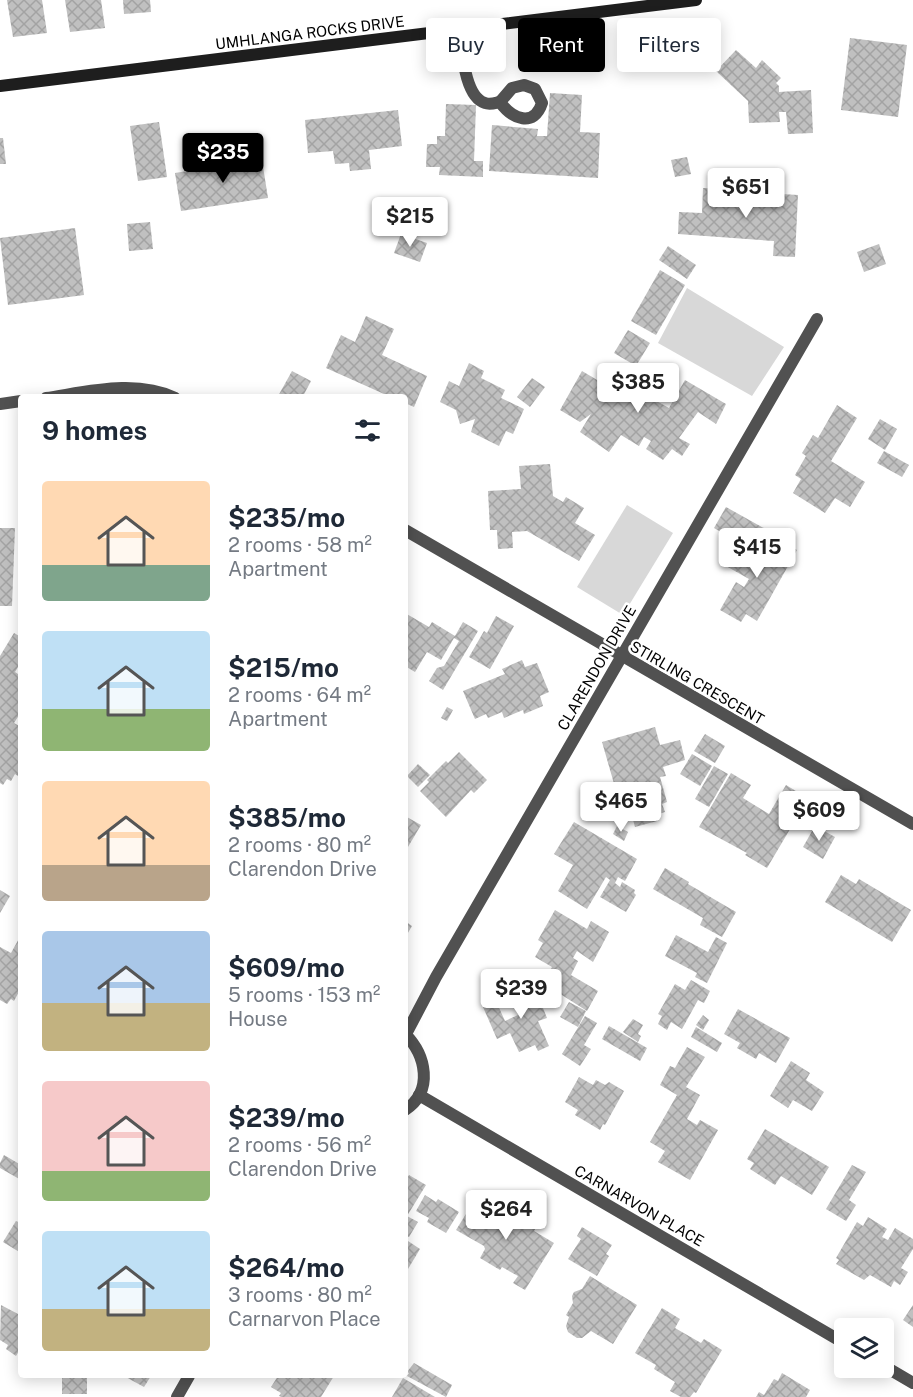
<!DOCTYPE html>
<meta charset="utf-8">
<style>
:root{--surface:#fff;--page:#f2f2f3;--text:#1f2937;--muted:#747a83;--accent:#000}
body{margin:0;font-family:"Public Sans",sans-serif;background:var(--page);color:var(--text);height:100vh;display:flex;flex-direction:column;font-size:22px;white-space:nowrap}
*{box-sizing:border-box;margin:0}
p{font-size:20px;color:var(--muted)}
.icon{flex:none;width:33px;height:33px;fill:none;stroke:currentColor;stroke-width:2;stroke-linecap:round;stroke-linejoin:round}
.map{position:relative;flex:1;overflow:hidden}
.sheet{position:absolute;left:18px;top:394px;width:390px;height:984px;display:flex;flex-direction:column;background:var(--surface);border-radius:6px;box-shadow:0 3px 15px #0003}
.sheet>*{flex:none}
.hud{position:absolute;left:426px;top:18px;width:396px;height:54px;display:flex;gap:12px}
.fabs{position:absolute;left:834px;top:1318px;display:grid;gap:12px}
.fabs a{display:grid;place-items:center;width:60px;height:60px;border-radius:6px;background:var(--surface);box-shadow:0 3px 15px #0003;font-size:30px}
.price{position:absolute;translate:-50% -51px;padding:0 14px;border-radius:6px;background:#fff;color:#222;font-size:20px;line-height:39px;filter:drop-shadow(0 2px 3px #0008)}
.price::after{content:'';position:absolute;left:50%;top:36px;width:18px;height:14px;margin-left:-9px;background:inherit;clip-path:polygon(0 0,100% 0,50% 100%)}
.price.active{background:var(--accent);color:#fff}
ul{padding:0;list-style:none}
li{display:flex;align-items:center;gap:18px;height:150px;padding:0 24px}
li span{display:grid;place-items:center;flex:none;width:168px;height:120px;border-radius:6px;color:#555}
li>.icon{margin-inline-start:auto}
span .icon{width:72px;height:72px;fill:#fffc;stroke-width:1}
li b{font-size:26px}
h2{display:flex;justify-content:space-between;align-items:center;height:72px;padding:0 24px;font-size:26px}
.chip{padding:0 21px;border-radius:6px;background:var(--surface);box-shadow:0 3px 15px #0003;font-size:21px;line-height:54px}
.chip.active{background:var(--accent);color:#fff}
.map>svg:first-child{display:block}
</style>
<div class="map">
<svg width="913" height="1397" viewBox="0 0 913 1397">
<defs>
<pattern id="building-cross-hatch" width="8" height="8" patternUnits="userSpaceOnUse" patternTransform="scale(1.5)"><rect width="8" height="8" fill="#c0c0c0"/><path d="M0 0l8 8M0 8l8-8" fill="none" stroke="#a3a3a3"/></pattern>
</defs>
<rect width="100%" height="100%" fill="#fff"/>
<g fill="#d8d8d8">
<polygon points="687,288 784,347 752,396 658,343"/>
<polygon points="627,505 673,533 623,615 577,587"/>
</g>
<g fill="url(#building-cross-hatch)">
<polygon points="7,0 42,0 47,33 13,37"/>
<polygon points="65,0 101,0 105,28 70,32"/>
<polygon points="123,0 150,0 151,12 124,14"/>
<polygon points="850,38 907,45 898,117 841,110"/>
<polygon points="736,50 756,68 762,60 781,78 776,83 779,86 779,92 811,90 813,133 788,134 786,112 779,112 780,122 749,123 748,101 716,71"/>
<polygon points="550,93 582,95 580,132 600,133 598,178 489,171 492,125 538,129 537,136 547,136"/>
<polygon points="446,104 476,105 474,161 483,161 483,177 439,175 440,167 426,167 427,144 437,144 437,136 445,136"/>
<polygon points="398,110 402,146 369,150 371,169 350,171 349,163 335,164 333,151 308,153 305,120"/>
<polygon points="159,122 167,177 138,181 130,126"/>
<polygon points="0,138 3,138 6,164 0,164"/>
<polygon points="261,154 268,198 181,211 175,173 230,164 234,158"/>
<polygon points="687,157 691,174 675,177 671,160"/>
<polygon points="703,188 725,189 724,204 735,205 736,191 798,195 795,257 773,256 774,241 678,234 679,212 702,213"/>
<polygon points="150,222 153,249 129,251 127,224"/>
<polygon points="75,228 84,295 8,305 0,238"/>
<polygon points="401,234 427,243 420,262 394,253"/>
<polygon points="879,244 886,264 864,272 857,252"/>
<polygon points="668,246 696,265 687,279 659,260"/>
<polygon points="660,270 685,285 656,335 631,321"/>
<polygon points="366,316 394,329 382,355 427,376 414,407 405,403 405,398 393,398 326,368 341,335 355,342"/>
<polygon points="628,330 650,343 636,366 614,353"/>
<polygon points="469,363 484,371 481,378 505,390 501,398 524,409 513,434 506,431 499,446 471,432 475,419 460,424 456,410 440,402 449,381 459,386"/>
<polygon points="292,371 311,381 302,398 277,398"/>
<polygon points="582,371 614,390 621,381 669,408 685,380 726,404 716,424 698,412 679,438 690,444 682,456 672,449 663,460 646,449 651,441 644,437 639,446 621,435 609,452 580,432 591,414 580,422 560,410"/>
<polygon points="532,378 545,387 530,407 517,397"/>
<polygon points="837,405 857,418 831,461 865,482 850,507 835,498 825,513 793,493 801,479 795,475 806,456 802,453 813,435 818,438"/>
<polygon points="880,419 897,429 885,450 868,439"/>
<polygon points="884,451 909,465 902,477 877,463"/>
<polygon points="550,464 553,496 563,502 566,497 584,508 575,523 595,535 579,561 527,531 512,532 513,548 498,549 497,530 490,530 488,491 521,489 519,466"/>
<polygon points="726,507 769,531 756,553 714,528"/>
<polygon points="0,528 15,528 12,606 0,606"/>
<polygon points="771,535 797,550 757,621 746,614 741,622 720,610 736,582 744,587 749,579 719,562 726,550 754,565"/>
<polygon points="405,613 429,627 432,622 455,636 463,622 478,631 443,690 429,681 437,668 444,666 459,641 454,638 441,660 427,652 415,672 405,666"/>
<polygon points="496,616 514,626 490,669 469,657 484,631 487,633"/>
<polygon points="14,633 21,637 21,662 15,672 21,676 21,712 14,723 21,727 21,778 15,774 11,781 7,779 3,785 0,783 0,656"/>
<polygon points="522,660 525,667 537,663 549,692 540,696 543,706 524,714 523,710 504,718 502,712 488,718 486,714 475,719 463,691 505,674 502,669"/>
<polygon points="447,707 453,710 447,721 441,718"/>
<polygon points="655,727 660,745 680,740 685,760 663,767 666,776 660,777 667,802 662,804 665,812 655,815 657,821 635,827 632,816 627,817 622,800 619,801 602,742"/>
<polygon points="705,734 725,746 715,763 694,751"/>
<polygon points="459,752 487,780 474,793 471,790 446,817 420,791 429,782 427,780 446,761 448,763"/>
<polygon points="692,754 712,766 700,786 680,774"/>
<polygon points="418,764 430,775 418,787 407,776"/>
<polygon points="714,766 728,774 709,807 695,799"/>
<polygon points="731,773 751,785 743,798 769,814 786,785 814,802 802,823 796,819 767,868 745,855 747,853 699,827"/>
<polygon points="405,816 421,825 405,852"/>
<polygon points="574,822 637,859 625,881 618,877 615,883 620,887 622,882 635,890 634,893 636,895 626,912 600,897 610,880 606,877 587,909 558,891 573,865 554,854"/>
<polygon points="617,826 628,832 624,841 613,834"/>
<polygon points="815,826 835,837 823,859 803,847"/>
<polygon points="665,868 689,882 688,884 736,912 722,937 700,925 703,918 653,889"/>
<polygon points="841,875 856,884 859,879 911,910 892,942 825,902"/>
<polygon points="0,890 10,896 0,913"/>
<polygon points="555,910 587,929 591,921 609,932 593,962 577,951 573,958 578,961 571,975 598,991 587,1011 543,983 552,967 535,957 543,943 538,940"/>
<polygon points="405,921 412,926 405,938"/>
<polygon points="21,935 21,988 14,1001 11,999 7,1004 0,1000 0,947 11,953"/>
<polygon points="676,935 708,952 716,937 727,943 707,983 695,977 697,973 665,956"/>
<polygon points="691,980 710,991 704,1003 698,1000 682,1029 671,1022 667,1030 658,1024 662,1016 658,1014 675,984 685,990"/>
<polygon points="526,985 530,993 538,989 543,1002 541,1003 547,1018 538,1021 549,1046 538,1051 535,1045 519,1052 510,1033 497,1039 483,1007 496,1001 505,1021 518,1015 509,994"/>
<polygon points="569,1002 586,1011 578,1027 560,1017"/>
<polygon points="738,1009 790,1038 776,1063 759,1053 756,1059 737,1048 740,1043 724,1034"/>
<polygon points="703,1015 709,1020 703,1030 696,1025"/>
<polygon points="585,1016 597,1023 584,1045 591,1049 580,1066 562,1054"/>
<polygon points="633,1019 643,1025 638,1034 641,1036 638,1042 623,1032"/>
<polygon points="609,1026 647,1048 640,1061 602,1039"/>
<polygon points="696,1027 722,1043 717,1052 691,1037"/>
<polygon points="687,1047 705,1057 686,1087 700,1095 687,1119 697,1125 700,1120 718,1130 690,1180 658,1162 665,1151 650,1142 677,1095 660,1085 670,1066 675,1068"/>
<polygon points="791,1061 810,1073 806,1080 824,1092 812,1111 793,1100 788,1108 770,1096"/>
<polygon points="579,1077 593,1085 596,1080 605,1085 609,1082 624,1091 605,1125 603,1124 600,1130 575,1115 578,1110 565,1102"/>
<polygon points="765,1129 829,1167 812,1195 781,1176 775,1185 750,1169 754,1163 747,1159"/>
<polygon points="4,1155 21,1165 21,1180 0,1168 0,1163"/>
<polygon points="852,1165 866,1172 849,1200 856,1205 846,1221 826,1209"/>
<polygon points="409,1175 426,1185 407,1216 418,1222 409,1237 405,1235 405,1182"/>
<polygon points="425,1195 436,1202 438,1199 459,1212 446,1233 427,1222 429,1218 416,1211"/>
<polygon points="476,1198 501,1213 503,1210 519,1220 521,1217 537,1226 534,1231 554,1243 525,1290 513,1283 518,1276 502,1267 500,1270 480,1258 485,1249 484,1246 456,1230"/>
<polygon points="868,1217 887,1229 882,1237 888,1240 895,1228 913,1239 913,1249 901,1268 908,1272 900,1285 894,1281 891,1287 870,1275 864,1280 836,1264 839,1260 836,1258 857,1222 863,1226"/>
<polygon points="16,1221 21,1223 21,1253 3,1242"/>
<polygon points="582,1227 612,1245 606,1254 609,1256 597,1276 568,1259 581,1239 577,1236"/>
<polygon points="405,1239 420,1249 405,1274"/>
<polygon points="590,1276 637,1305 613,1344 591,1331 582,1338 577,1338 568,1332 566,1326 569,1317 566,1315 573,1303 572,1296 574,1292 582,1289"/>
<polygon points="1,1305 18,1314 21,1308 21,1353 19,1351 16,1356 6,1349 8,1345 0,1340"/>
<polygon points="913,1305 913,1327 903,1320"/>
<polygon points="662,1308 680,1319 675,1328 701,1343 704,1339 722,1350 696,1393 694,1392 690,1397 681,1397 670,1391 675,1382 654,1369 656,1365 635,1353"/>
<polygon points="414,1363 452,1385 446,1397 407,1376 409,1373 407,1372"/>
<polygon points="782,1373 810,1390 806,1397 756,1397 759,1392 764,1395 774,1379 778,1381"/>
<rect x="62" y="1376" width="25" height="18"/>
<polygon points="124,1376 151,1376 144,1387"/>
<polygon points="278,1376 334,1376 321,1397 282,1397 279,1396 281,1393 271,1387"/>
<polygon points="403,1378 435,1397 392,1397"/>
</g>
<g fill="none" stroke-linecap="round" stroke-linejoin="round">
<g stroke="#515151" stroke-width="12">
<path d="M459,30C462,48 464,97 485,103C490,105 495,103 500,102"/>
<path d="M524,85L535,89L542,103C534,128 512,119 500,102L512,88Z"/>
</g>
<g stroke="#515151" stroke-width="12">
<path d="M46,398C87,392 136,379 175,398"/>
<polyline points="0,404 21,401"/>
<polyline points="405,530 913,824"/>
<path d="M405,1034C426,1055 434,1091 405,1110"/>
<polyline points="406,1034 436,977 817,319"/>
<polyline points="419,1095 844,1343"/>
<polyline points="884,1366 913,1383"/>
<polyline points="177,1397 189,1376"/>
</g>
<polyline stroke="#1e1e1e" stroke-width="12" points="0,86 696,0"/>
</g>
<g text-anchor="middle" stroke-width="5" stroke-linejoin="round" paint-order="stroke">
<g font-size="15" fill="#000" stroke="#fff">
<text transform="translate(310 33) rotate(-7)" y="5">UMHLANGA ROCKS DRIVE</text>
<text transform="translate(597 668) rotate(-60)" y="5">CLARENDON DRIVE</text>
<text transform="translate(697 683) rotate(30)" y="5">STIRLING CRESCENT</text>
<text transform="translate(639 1206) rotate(30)" y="5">CARNARVON PLACE</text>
</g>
</g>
</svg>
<div class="fabs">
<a><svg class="icon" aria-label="layers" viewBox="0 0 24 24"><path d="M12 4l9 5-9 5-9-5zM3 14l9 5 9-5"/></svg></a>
</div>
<b class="price active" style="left:223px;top:184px">$235</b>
<b class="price" style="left:746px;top:219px">$651</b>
<b class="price" style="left:410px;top:248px">$215</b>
<b class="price" style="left:638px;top:414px">$385</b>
<b class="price" style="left:757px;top:579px">$415</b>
<b class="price" style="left:621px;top:833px">$465</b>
<b class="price" style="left:819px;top:842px">$609</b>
<b class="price" style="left:521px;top:1020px">$239</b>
<b class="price" style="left:506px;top:1241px">$264</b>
<div class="hud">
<a class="chip">Buy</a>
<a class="chip active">Rent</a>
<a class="chip">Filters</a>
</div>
<section class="sheet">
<h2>9 homes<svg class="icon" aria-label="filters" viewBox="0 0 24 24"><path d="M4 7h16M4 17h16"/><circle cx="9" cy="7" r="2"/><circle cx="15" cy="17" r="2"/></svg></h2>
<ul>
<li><span style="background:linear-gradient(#ffd9b3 70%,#7fa58c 0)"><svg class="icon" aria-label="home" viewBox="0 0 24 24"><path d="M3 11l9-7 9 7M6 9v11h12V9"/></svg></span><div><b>$235/mo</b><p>2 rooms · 58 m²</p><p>Apartment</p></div></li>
<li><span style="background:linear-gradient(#bfe0f5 65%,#8fb573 0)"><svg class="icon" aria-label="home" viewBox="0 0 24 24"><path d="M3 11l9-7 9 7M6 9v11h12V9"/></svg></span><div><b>$215/mo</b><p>2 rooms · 64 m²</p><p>Apartment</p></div></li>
<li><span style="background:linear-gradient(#ffd9b3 70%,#b9a48a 0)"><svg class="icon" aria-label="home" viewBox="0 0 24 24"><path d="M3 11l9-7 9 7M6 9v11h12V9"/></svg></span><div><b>$385/mo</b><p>2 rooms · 80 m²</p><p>Clarendon Drive</p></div></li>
<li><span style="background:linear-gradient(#a9c7e8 60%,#c2b280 0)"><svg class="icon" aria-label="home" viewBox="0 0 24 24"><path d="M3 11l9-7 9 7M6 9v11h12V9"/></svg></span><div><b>$609/mo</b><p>5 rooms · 153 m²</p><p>House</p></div></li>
<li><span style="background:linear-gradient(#f6c9c9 75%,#8fb573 0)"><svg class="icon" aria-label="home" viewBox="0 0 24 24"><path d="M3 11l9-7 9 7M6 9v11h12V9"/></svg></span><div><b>$239/mo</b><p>2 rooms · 56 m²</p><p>Clarendon Drive</p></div></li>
<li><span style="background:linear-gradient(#bfe0f5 65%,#c2b280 0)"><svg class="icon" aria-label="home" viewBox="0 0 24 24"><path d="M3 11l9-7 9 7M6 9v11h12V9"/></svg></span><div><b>$264/mo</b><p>3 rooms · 80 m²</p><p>Carnarvon Place</p></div></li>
</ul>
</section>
</div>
